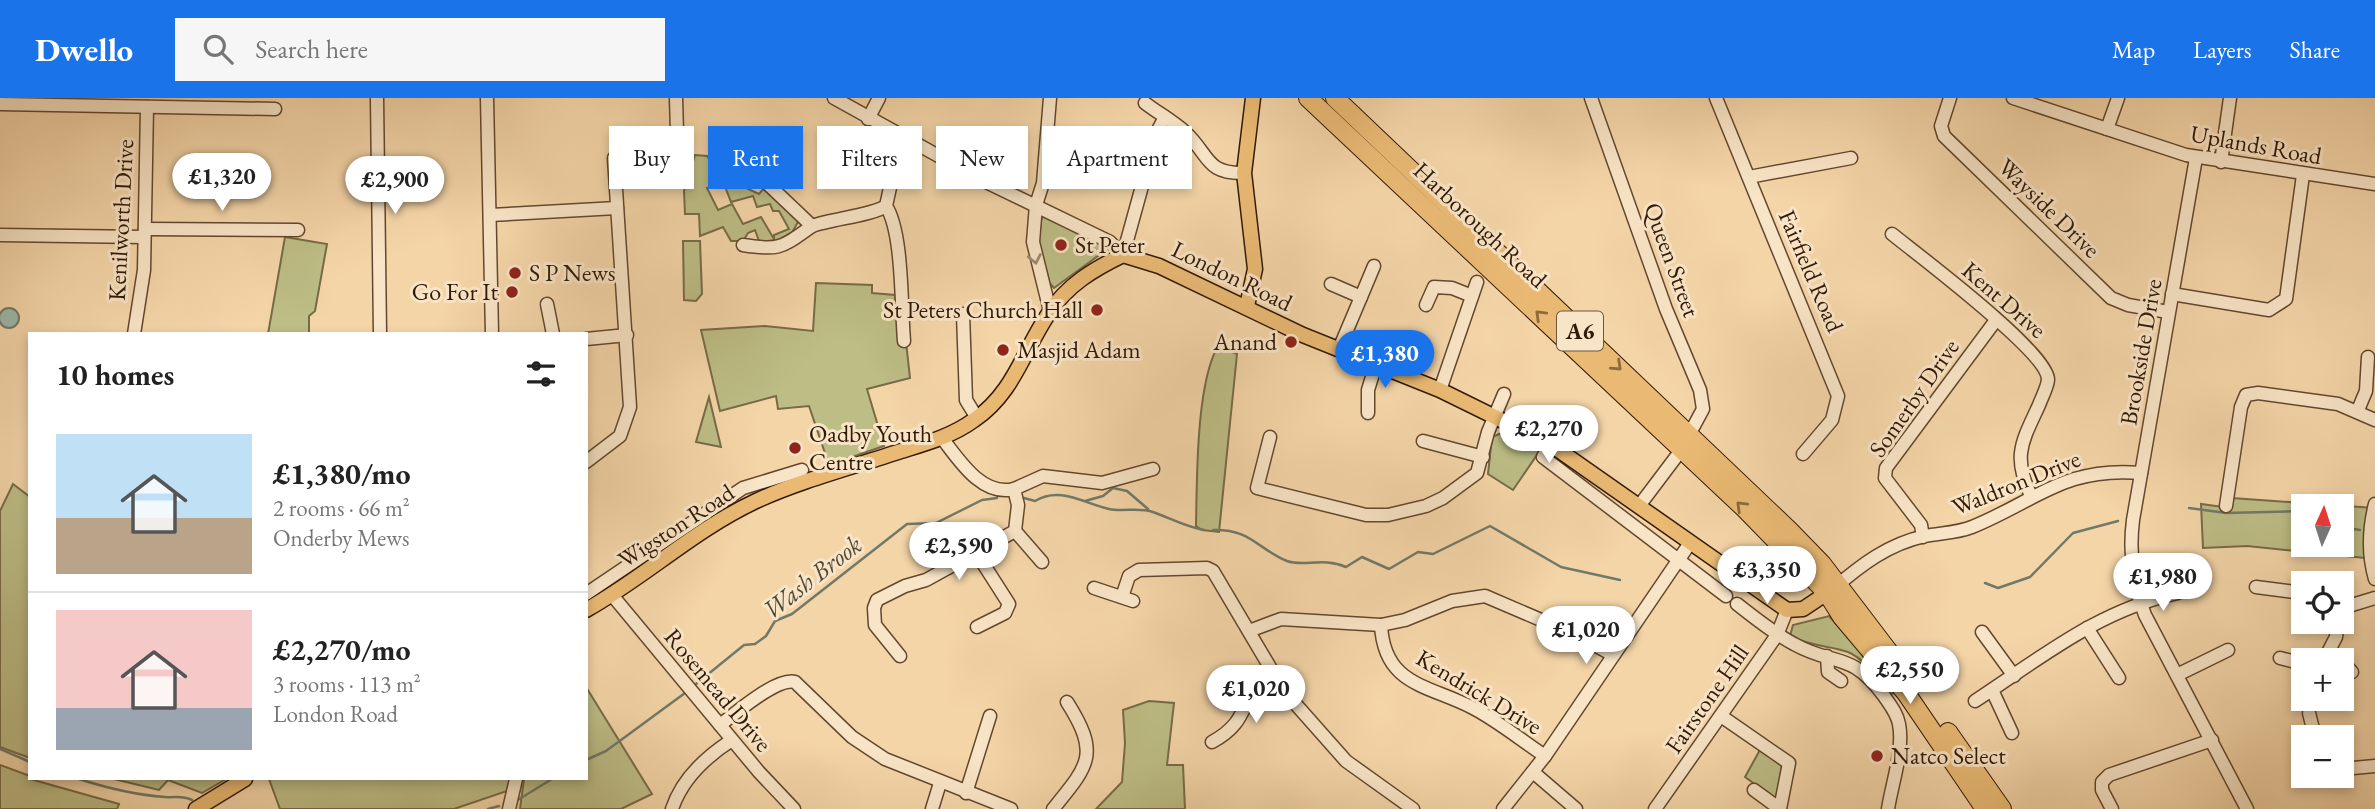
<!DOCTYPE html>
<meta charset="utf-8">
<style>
:root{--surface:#fff;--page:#f6f6f6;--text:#222;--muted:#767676;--line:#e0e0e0;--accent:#1a73e8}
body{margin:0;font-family:"EB Garamond",serif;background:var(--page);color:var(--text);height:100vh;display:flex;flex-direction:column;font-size:26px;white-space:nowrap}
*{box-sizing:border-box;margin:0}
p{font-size:23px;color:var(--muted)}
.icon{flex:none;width:38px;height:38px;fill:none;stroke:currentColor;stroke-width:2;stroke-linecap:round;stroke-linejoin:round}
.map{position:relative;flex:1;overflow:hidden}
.details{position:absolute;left:28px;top:234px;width:560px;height:448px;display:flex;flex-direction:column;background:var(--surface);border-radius:0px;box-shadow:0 4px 10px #0003}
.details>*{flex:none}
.top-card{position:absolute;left:609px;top:28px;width:665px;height:63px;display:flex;gap:14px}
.needle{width:46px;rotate:3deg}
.buttons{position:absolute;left:2291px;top:396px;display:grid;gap:14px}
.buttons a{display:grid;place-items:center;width:63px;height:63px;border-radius:0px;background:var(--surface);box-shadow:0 4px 10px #0003;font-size:35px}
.price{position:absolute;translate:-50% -60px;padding:0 16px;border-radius:24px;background:#fff;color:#222;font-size:23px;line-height:46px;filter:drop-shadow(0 2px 4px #0008)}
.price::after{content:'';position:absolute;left:50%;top:42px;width:21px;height:16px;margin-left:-10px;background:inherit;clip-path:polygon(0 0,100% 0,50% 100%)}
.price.selected{background:var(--accent);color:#fff}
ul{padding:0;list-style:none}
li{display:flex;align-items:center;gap:21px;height:175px;padding:0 28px}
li+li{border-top:2px solid var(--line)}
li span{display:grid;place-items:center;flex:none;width:196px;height:140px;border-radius:0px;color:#555}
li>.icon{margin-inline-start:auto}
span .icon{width:84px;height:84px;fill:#fffc;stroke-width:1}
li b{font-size:30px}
h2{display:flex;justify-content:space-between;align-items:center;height:84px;padding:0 28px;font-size:30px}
.pill{padding:0 24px;border-radius:0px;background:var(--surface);box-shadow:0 4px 10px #0003;font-size:24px;line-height:63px}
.pill.selected{background:var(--accent);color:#fff}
header{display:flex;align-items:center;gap:42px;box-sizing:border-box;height:98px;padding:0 35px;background:var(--accent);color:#fff}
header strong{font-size:33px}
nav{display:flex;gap:38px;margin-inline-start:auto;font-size:24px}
.search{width:490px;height:63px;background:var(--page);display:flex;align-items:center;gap:18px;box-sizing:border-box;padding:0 24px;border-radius:0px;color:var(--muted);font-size:26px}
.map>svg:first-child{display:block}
</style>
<header>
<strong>Dwello</strong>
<div class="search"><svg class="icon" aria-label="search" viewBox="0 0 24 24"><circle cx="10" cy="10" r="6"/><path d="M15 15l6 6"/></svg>Search here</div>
<nav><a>Map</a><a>Layers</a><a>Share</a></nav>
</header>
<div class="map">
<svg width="2375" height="711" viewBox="0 0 2375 711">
<rect width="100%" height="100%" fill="#f4d5a8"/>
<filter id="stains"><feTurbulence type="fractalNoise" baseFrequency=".00286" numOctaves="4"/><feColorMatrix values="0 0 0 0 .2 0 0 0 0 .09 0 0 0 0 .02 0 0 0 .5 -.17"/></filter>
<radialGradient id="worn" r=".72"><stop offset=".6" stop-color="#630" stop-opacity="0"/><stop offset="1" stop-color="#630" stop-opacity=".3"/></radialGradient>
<g fill="#bdbd86" stroke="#776b46" stroke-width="2" fill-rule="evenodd">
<path d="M695,57L707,58L723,77L748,59L753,65L746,74L751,84L748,91L759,96L765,89L799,122L787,144L759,143L755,132L748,135L743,143H731L723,129L700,138L699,116H685L684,93ZM724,86L731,104L753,98L757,109L770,106L773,113H779L789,131L774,137V141L761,119L743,126L732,106L718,112L707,90Z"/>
<path d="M1042,118L1102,145V155L1054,190C1033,170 1037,145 1042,118Z"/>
<polygon points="285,139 327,146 315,213 309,218 309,236 268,236"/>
<polygon points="683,143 700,143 702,196 696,203 684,202"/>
<polygon points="816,185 872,187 872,195 895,197 900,244 906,244 910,280 867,291 884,348 829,367 809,308 778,311 776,298 720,313 701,232 765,228 813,233"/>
<path d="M1218,248L1237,256L1219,434L1202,432L1196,428C1197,381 1196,286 1218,248Z"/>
<polygon points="709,299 721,349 696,344"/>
<polygon points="1506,333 1541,351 1513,392 1488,376 1492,339"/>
<polygon points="13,386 30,399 30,660 0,649 0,413"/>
<path d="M2232,400L2375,410V461L2247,448L2203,450L2201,406L2230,410ZM2303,408H2342V446H2303Z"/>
<path d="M1829,518L1897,593L1890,597C1880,582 1865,561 1848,554C1828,547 1812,549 1790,538L1793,527Z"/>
<polygon points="586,589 652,696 621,711 520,711 524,681 586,681"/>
<polygon points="1149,603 1174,605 1167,667 1183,667 1185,711 1096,711 1122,684 1125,645 1123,612"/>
<polygon points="1761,650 1782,665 1780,696 1774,700 1745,679"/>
<polygon points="0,667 30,678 30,681 119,706 117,711 0,711"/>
<polygon points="114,681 226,681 202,695 168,682 159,692"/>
<polygon points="269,681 510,681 507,693 454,711 280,711"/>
</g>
<circle fill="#9cb9a9" stroke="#717968" stroke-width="2" cx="9" cy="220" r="10"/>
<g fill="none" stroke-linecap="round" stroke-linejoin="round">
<g stroke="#717968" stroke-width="2.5">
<path d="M1024,400L1035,403C1060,388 1083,405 1109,411C1122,414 1140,409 1153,414C1170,420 1186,429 1204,432"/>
<polyline points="1085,403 1103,398 1113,390 1127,393 1148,411"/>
<polyline points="2189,410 2226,415 2303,413"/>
<polyline points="2342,429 2360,432"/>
<path d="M1213,432C1251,431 1256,450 1287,463C1303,469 1323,459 1346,469L1362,459L1389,471L1418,454L1433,456L1490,428L1561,469L1620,482"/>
<polyline points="1985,485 1998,490 2030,479 2073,435 2118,423"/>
<polyline points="696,586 744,547 755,546 766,538 775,523 792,516 907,426 936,425 982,402 997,400"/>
<polyline points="0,651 30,664"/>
<polyline points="586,662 606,653 685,595"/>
<path d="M79,681C107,690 136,697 165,699C176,700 181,697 192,702"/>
<polyline points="516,703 552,681"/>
<polyline points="488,711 499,708"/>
</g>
<g stroke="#62482e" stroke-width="15">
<g id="minor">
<polyline points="377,0 380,236"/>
<polyline points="487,0 492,236"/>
<polyline points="676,0 677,35"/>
<polyline points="834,0 980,81 1110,144 1123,157 1157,34 1165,19"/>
<polyline points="1591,0 1666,211 1700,292 1703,311 1689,337"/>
<polyline points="1716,0 1838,298 1832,322 1803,356"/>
<polyline points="1950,0 1941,28 1944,38 2111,200 2128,207 2168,214"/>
<polyline points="2013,0 2186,57 2375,86"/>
<path d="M1145,5C1158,15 1173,23 1185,34C1210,57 1205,76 1244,75"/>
<polyline points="0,6 275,11"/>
<polyline points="868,21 879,0"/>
<polyline points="2107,31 2118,0"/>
<path d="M901,39L886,108C903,134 901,208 904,243"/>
<path d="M2196,60L2133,422C2129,454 2133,487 2145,517L2247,711"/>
<polyline points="2221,64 2230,0"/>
<path d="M753,72L812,128C832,121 873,117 886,108"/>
<polyline points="1749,79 1851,60"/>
<polyline points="490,117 617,110"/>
<polyline points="145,131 298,132"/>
<path d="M1892,136C1918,157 2049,255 2048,282C2047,290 2042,299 2039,307C2022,344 2012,358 2031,398"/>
<polyline points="0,137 144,139"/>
<path d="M743,147C781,153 782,149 812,128"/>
<polyline points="1331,186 1361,199 1339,251"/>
<polyline points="2172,196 2269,212 2286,201 2303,77"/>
<polyline points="1361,199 1374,168"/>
<polyline points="547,206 553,236"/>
<polyline points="1426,207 1434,189 1452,190 1472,198"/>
<polyline points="1050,213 1033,144 1036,107 1043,85 1050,0"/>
<polyline points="963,216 966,302 977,320"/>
<polyline points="134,236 144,172 147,9"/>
<polyline points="586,241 627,237"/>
<polyline points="1440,292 1477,184"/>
<polyline points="2358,312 2366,293 2368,259"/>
<polyline points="1368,315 1368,292 1376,266"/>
<polyline points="1270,339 1257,390 1366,417 1388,417 1426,408 1443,400 1477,375 1488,334 1504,296"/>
<polyline points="1423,343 1483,359"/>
<polyline points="1550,346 1543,359 1726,498"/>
<polyline points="586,364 620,338 630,309 614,60"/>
<polyline points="1014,391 1043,378 1102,385 1153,371"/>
<path d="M2375,406C2369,430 2368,457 2375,481"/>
<polyline points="1639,408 1682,351"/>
<polyline points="2226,408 2241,309 2246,297 2258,295 2338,306 2375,322"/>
<polyline points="1015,433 1042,464"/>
<polyline points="1923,439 1921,427 1885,380 1886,370 1996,222"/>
<polyline points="977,456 1009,506 1005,515 977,529"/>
<polyline points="2256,489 2303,495"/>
<polyline points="1094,490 1133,503"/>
<path d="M1833,491C1861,467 1888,446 1925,438C1940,435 1957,435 1972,429C2036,403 2065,368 2141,375"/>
<polyline points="586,496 743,390 802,372"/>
<polyline points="612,497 759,674 794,711"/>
<polyline points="1122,499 1129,478 1139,472 1207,470 1213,473 1284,593 1346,663 1413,711"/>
<path d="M1737,506C1755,520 1773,535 1794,546C1835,569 1850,552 1884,598C1890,607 1897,615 1899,626C1904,652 1892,685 1888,711"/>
<polyline points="2342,510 2375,500"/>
<path d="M1381,527C1384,588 1429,587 1473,610C1498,623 1521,642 1545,658"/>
<polyline points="2087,530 2119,580"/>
<polyline points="1249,533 1281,521 1381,527 1405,522 1452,503 1485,498 1576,537 1613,557"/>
<polyline points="1982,534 2014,578"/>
<path d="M900,558L875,527L874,510L877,502L905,488L926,482L1015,433L1018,407L1014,391C982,399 959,362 942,340"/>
<polyline points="1827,558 1828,574 1841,583"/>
<polyline points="2280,560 2303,566"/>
<polyline points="2324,562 2336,539 2338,523"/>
<polyline points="2342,563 2352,574"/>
<polyline points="2177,577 2228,552"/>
<polyline points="1992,592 2012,635"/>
<path d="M1975,603C2042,559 2099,512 2178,495"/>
<polyline points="2309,615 2315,639"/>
<polyline points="1721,618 1789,665 1780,711"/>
<path d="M720,627C736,615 777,579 795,584L852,639L885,661L1011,711"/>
<path d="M1212,644C1253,622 1238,598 1271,573"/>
<polyline points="2342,666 2353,670 2375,668"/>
<polyline points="1533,674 1576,711"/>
<polyline points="1754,692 1780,711"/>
<polyline points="966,695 990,618"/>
<polyline points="509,711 516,681"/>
<path d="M672,711C682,681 707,658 732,642"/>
<polyline points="932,711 940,685"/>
<path d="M1053,711C1089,667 1100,656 1067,604"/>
<polyline points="1503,711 1545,658 1690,445"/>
<polyline points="1655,711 1777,537 1787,512"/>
<polyline points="2112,711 2102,692 2102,684 2109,677 2212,642"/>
</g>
</g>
<g stroke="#311906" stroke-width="17">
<g id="major">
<polyline points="1247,208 1255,171 1244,75 1253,0"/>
<path d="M586,512C645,479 694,432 756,403C802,382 853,369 901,353C927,345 952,338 974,322C1014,295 1023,253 1049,215C1067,187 1094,171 1123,157L1159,168L1303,237L1440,292L1550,346L1787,512L1803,511L1827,495"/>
<polyline points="196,711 245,681"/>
</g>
</g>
<g stroke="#311906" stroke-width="20">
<g id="highway">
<polyline points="1308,0 1745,411 1827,495 1842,519 1906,595 1985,711"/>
<polyline points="1335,0 1789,432 1822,466 1911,583"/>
<polyline points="1948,634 2002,711"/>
</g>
</g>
<use href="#minor" stroke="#f8e4c6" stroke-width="12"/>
<use href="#major" stroke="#eaba74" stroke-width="14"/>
<use href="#highway" stroke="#eaba74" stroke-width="18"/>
</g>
<defs><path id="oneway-chevron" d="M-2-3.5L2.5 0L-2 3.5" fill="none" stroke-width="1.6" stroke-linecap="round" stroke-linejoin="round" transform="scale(1.75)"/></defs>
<use stroke="#9e8970" href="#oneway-chevron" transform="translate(1035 161) rotate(79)"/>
<g stroke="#8e6a3d">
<use href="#oneway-chevron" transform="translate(1540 217) rotate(-136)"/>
<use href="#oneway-chevron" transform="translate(1617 268) rotate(43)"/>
<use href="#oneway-chevron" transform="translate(1741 408) rotate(-136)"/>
</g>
<g fill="#8f2418" stroke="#f8e4c6" stroke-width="2.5">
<circle cx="1061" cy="147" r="7"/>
<circle cx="515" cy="175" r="7"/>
<circle cx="512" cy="194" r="7"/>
<circle cx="1097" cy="212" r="7"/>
<circle cx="1291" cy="244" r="7"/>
<circle cx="1003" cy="252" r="7"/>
<circle cx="795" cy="350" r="7"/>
<circle cx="1877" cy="658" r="7"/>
</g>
<g text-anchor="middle" stroke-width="6" stroke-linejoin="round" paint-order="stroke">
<rect fill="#f8e4c6" stroke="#6d5640" stroke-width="2" x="1557" y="213.5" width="46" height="39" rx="5"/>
<g font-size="23" font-weight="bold" fill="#311906">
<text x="1580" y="241">A6</text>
</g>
<g font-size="24" fill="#311906" stroke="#f8e4c6">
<text transform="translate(2256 47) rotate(10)" y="8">Uplands Road</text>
<text transform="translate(2049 110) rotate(44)" y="8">Wayside Drive</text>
<text transform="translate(121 122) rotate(-87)" y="8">Kenilworth Drive</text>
<text transform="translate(1480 127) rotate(43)" y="8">Harborough Road</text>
<text transform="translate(1672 162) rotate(70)" y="8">Queen Street</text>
<text transform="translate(1811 173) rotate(67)" y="8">Fairfield Road</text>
<text transform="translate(1232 178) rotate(26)" y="8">London Road</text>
<text transform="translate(2004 202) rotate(41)" y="8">Kent Drive</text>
<text transform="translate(2141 254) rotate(-80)" y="8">Brookside Drive</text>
<text transform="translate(1914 300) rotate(-55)" y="8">Somerby Drive</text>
<text transform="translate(2016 385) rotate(-22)" y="8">Waldron Drive</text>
<text transform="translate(676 428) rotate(-33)" y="8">Wigston Road</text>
<text transform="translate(718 592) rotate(50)" y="8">Rosemead Drive</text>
<text transform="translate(1479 594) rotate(31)" y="8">Kendrick Drive</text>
<text transform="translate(1707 601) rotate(-55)" y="8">Fairstone Hill</text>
</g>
<g font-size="24" fill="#311906" stroke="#f8e4c6" text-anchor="start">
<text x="1075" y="155">St Peter</text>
<text x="529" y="183">S P News</text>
<text x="498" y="202" text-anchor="end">Go For It</text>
<text x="1083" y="220" text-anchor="end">St Peters Church Hall</text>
<text x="1277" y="252" text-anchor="end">Anand</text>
<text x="1017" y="260">Masjid Adam</text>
<text x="809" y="344">Oadby Youth<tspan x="809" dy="28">Centre</tspan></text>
<text x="1891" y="666">Natco Select</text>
</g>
<g font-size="26" font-style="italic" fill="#514937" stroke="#f8e4c6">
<text transform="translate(812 479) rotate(-38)" y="9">Wash Brook</text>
</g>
</g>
<rect width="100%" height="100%" filter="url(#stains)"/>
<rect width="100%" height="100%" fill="url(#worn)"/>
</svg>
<div class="buttons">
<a><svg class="needle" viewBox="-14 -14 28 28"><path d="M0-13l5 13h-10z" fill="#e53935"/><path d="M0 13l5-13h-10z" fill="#767676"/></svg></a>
<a><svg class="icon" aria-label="locate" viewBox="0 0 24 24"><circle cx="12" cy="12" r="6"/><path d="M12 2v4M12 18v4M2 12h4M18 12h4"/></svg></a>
<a>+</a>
<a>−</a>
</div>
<b class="price" style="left:222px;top:115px">£1,320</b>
<b class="price" style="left:395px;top:118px">£2,900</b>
<b class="price selected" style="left:1385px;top:292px">£1,380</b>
<b class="price" style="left:1549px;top:367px">£2,270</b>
<b class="price" style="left:959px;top:484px">£2,590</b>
<b class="price" style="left:1767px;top:508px">£3,350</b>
<b class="price" style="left:2163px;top:515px">£1,980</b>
<b class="price" style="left:1586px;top:568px">£1,020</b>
<b class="price" style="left:1910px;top:608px">£2,550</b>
<b class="price" style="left:1256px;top:627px">£1,020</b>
<div class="top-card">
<a class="pill">Buy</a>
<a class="pill selected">Rent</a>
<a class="pill">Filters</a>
<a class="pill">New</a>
<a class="pill">Apartment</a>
</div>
<section class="details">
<h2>10 homes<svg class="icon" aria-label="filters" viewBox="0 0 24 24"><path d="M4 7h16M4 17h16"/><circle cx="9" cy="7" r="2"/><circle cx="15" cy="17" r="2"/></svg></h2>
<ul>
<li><span style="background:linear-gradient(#bfe0f5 60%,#b9a48a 0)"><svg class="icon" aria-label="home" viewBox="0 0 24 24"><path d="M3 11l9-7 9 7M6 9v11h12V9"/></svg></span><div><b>£1,380/mo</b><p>2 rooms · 66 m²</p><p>Onderby Mews</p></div></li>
<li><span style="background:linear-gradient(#f6c9c9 70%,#9aa5b1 0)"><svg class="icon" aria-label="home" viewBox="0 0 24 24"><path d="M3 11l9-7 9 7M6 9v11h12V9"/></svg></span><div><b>£2,270/mo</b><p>3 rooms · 113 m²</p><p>London Road</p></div></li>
</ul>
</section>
</div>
